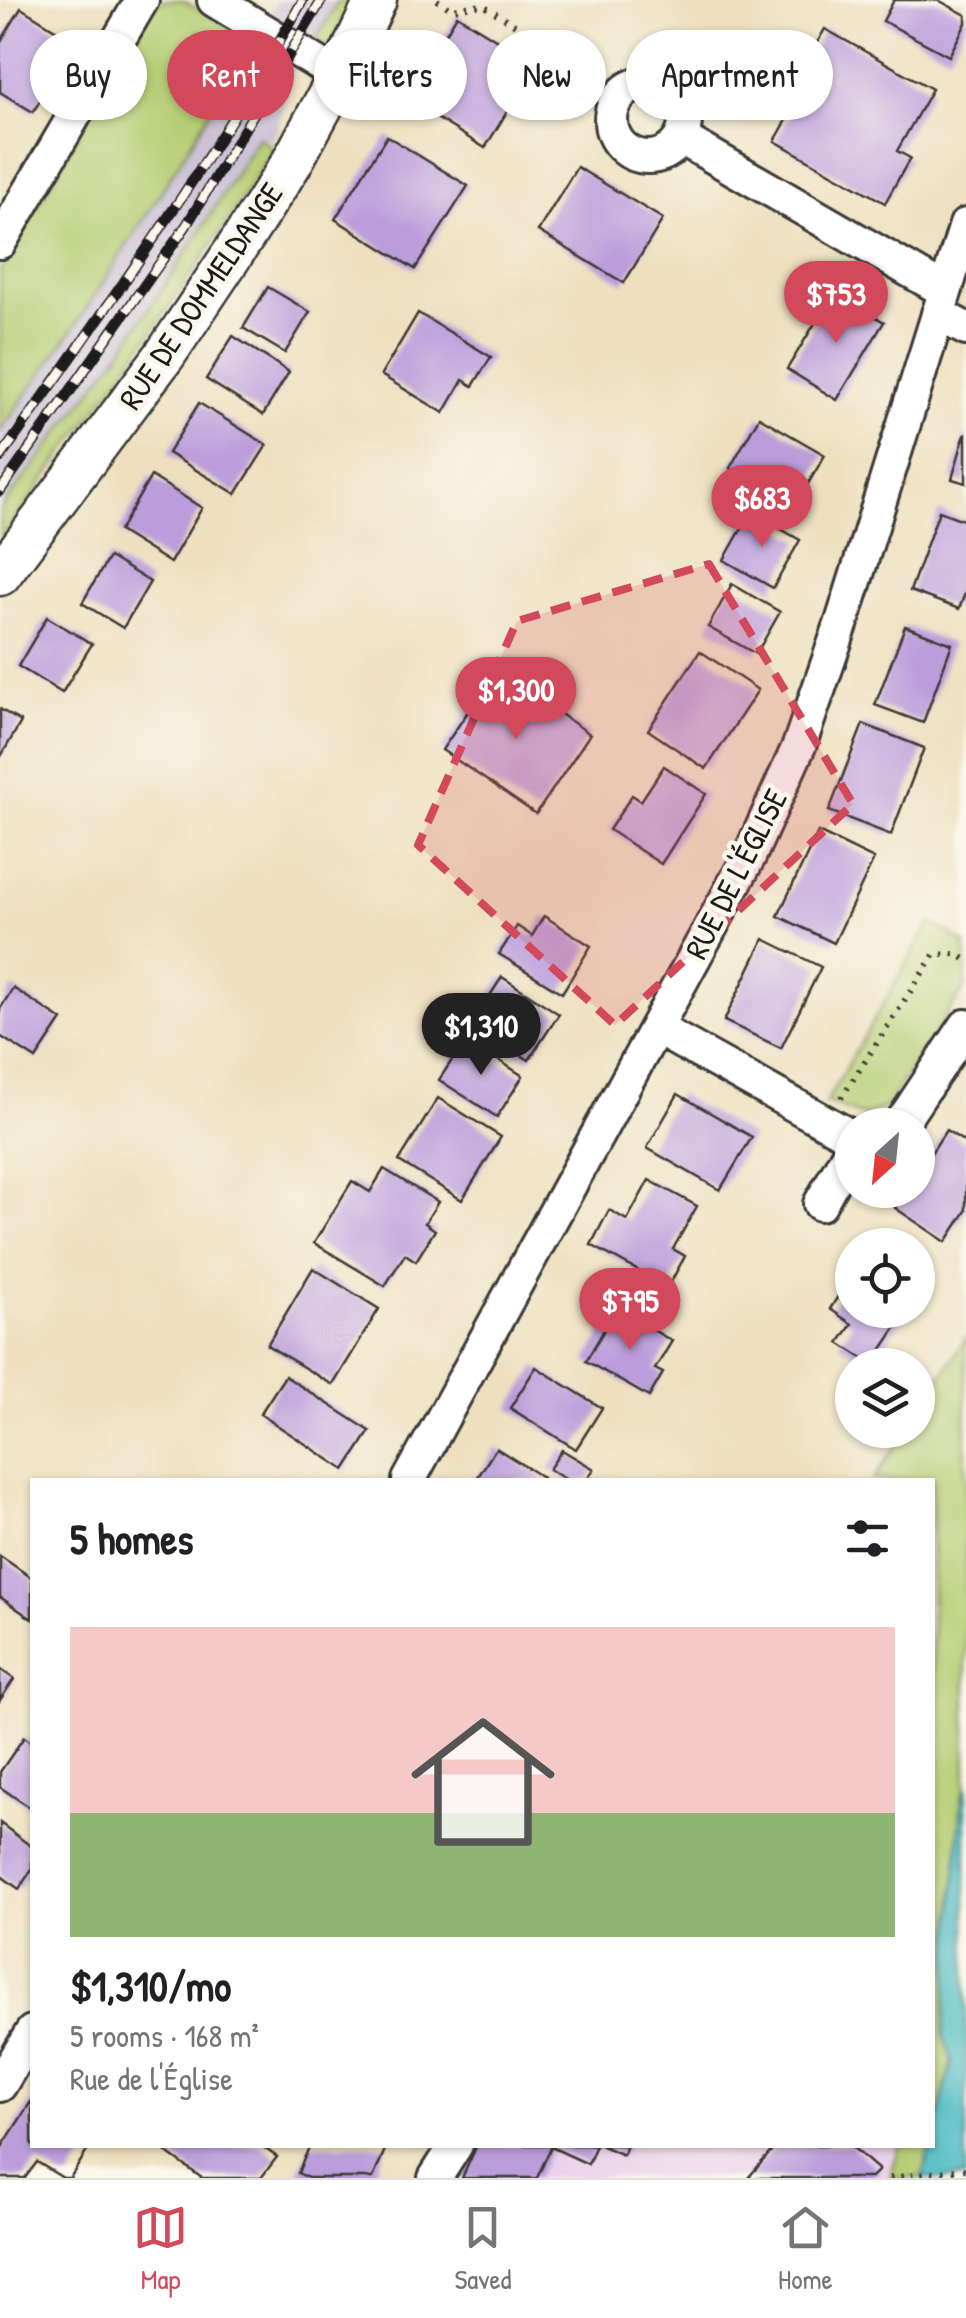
<!DOCTYPE html>
<meta charset="utf-8">
<style>
:root{--surface:#fff;--page:#f6f6f6;--text:#202124;--muted:#757577;--line:#e0e0e0;--accent:#d1495b}
body{margin:0;font-family:"Patrick Hand",sans-serif;background:var(--page);color:var(--text);height:100vh;display:flex;flex-direction:column;font-size:38px;white-space:nowrap}
*{box-sizing:border-box;margin:0}
p{font-size:32px;color:var(--muted)}
.icon{flex:none;width:55px;height:55px;fill:none;stroke:currentColor;stroke-width:2;stroke-linecap:round;stroke-linejoin:round}
.map{position:relative;flex:1;overflow:hidden}
.panel{position:absolute;left:30px;top:1478px;width:905px;height:670px;display:flex;flex-direction:column;background:var(--surface);border-radius:0px;box-shadow:0 2px 8px #0004}
.panel>*{flex:none}
.hud{position:absolute;left:30px;top:30px;width:908px;height:90px;display:flex;gap:20px}
.needle{width:65px;rotate:207deg}
.buttons{position:absolute;left:835px;top:1108px;display:grid;gap:20px}
.buttons a{display:grid;place-items:center;width:100px;height:100px;border-radius:50%;background:var(--surface);box-shadow:0 2px 8px #0004;font-size:50px}
.price{position:absolute;translate:-50% -85px;padding:0 22px;border-radius:35px;background:var(--accent);color:#fff;font-size:32px;line-height:65px;filter:drop-shadow(0 2px 5px #0008)}
.price::after{content:'';position:absolute;left:50%;top:60px;width:30px;height:22px;margin-left:-15px;background:inherit;clip-path:polygon(0 0,100% 0,50% 100%)}
.price.current{background:#222;color:#fff}
ul{padding:0;list-style:none}
li{display:grid;align-content:center;gap:20px;height:530px;padding:0 40px}
li+li{border-top:2px solid var(--line)}
li span{display:grid;place-items:center;height:310px;border-radius:0px;color:#555}
li>.icon{margin-inline-start:auto}
span .icon{width:180px;height:180px;fill:#fffc;stroke-width:1}
li b{font-size:42px}
h2{display:flex;justify-content:space-between;align-items:center;height:120px;padding:0 40px;font-size:42px}
.pill{padding:0 35px;border-radius:45px;background:var(--surface);box-shadow:0 2px 8px #0004;font-size:35px;line-height:90px}
.pill.current{background:var(--accent);color:#fff}
.dock{display:flex;justify-content:space-around;align-items:center;height:140px;border-top:2px solid var(--line);background:var(--surface);font-size:28px;color:var(--muted)}
.dock a{display:grid;justify-items:center;gap:5px}
.dock .current{color:var(--accent)}
.map>svg:first-child{display:block}
</style>
<div class="map">
<svg width="966" height="2178" viewBox="0 0 966 2178">
<rect width="100%" height="100%" fill="#fbf7ec"/>
<filter id="ink" filterUnits="userSpaceOnUse"><feTurbulence type="fractalNoise" baseFrequency=".01" numOctaves="2"/><feDisplacementMap in="SourceGraphic" scale="20" xChannelSelector="R" yChannelSelector="G"/><feConvolveMatrix kernelMatrix="1 2 1 2 8 2 1 2 1" color-interpolation-filters="sRGB"/></filter>
<filter id="wash" filterUnits="userSpaceOnUse"><feTurbulence type="fractalNoise" baseFrequency=".0048" numOctaves="4" result="noise"/><feDisplacementMap in="SourceGraphic" scale="40" xChannelSelector="R" yChannelSelector="G"/><feGaussianBlur stdDeviation="2.25" result="paint"/><feColorMatrix in="noise" values="0 0 0 0 0 0 0 0 0 0 0 0 0 0 0 0 0 1.4 0 .05"/><feComposite in="paint" operator="in"/></filter>
<g filter="url(#wash)">
<rect width="100%" height="100%" fill="#eee0bf"/>
<polygon fill="#ebd1eb" points="596,2145 622,2155 627,2145 900,2145 886,2178 537,2178 551,2147 587,2164"/>
<polygon fill="#cbbfd5" points="277,0 339,0 295,67 274,139 257,138 198,235 118,356 0,510 0,431 71,332 160,194"/>
<g fill="#b5cd73" stroke="#687448" stroke-width="2.5">
<polygon points="163,0 182,0 253,41 160,194 71,332 0,431 0,270 153,5"/>
<polygon points="339,0 354,0 331,49 315,40"/>
<path d="M258,137L274,148C191,284 95,411 0,540V510L118,356L198,235Z"/>
<polygon points="931,922 966,944 966,986 886,1107 863,1116 826,1102"/>
<polygon points="966,1338 966,1786 962,1799 943,2035 952,2060 933,2137 932,1480 873,1480 906,1430 918,1430 918,1412"/>
<polygon points="900,2145 930,2145 922,2178 890,2178"/>
</g>
<polygon fill="#4cbac3" stroke="#346b70" stroke-width="2.5" points="966,1786 966,2178 922,2178 930,2145 932,2145 933,2137 952,2060 943,2035 962,1799"/>
<g id="blocks">
<g fill="#bb9ddb">
<polygon points="894,0 938,0 966,15 966,23 949,56 883,21"/>
<polygon points="21,8 76,42 33,112 0,92 0,43"/>
<polygon points="457,15 536,64 485,148 406,99"/>
<polygon points="825,29 932,89 897,151 910,158 885,203 775,141 797,102 787,95"/>
<polygon points="387,136 468,186 415,269 335,219"/>
<polygon points="577,167 663,219 624,283 538,231"/>
<polygon points="268,287 310,312 285,353 243,328"/>
<polygon points="834,292 884,322 837,400 787,369"/>
<polygon points="418,313 491,357 473,386 463,380 444,413 381,375"/>
<polygon points="233,336 289,372 263,415 206,379"/>
<polygon points="199,403 267,445 236,494 168,453"/>
<polygon points="759,417 825,455 795,506 730,468"/>
<polygon points="965,434 966,434 966,483 952,479"/>
<polygon points="151,476 202,508 170,563 119,531"/>
<polygon points="939,511 966,521 966,591 959,609 910,591"/>
<polygon points="751,512 800,540 773,588 724,560"/>
<polygon points="109,557 150,582 123,628 82,603"/>
<polygon points="732,584 780,612 756,654 708,627"/>
<polygon points="47,617 92,644 62,693 18,666"/>
<polygon points="905,626 952,644 923,723 875,705"/>
<polygon points="700,651 758,690 706,769 648,730"/>
<polygon points="496,670 590,734 536,814 442,750"/>
<polygon points="0,709 21,722 0,758"/>
<polygon points="863,724 924,748 891,835 829,811"/>
<polygon points="664,766 706,794 661,864 609,830 632,795 641,801"/>
<polygon points="818,832 874,859 834,943 778,916"/>
<polygon points="544,916 591,946 562,993 499,954 517,926 532,936"/>
<polygon points="764,939 821,967 781,1048 724,1021"/>
<polygon points="502,977 559,1014 529,1060 472,1023"/>
<polygon points="13,988 62,1020 36,1059 0,1036 0,1009"/>
<polygon points="466,1039 523,1076 497,1117 439,1080"/>
<polygon points="678,1094 752,1137 720,1190 647,1148"/>
<polygon points="438,1098 501,1137 462,1200 399,1161"/>
<polygon points="946,1130 966,1143 966,1211 946,1242 895,1208 907,1190 918,1190 918,1173"/>
<polygon points="384,1169 438,1202 425,1223 435,1230 416,1261 405,1254 385,1286 314,1243 352,1181 370,1192"/>
<polygon points="649,1180 697,1206 673,1249 685,1256 668,1287 591,1245 609,1210 627,1220"/>
<polygon points="313,1268 379,1309 333,1385 267,1345"/>
<polygon points="852,1274 852,1310 908,1310 872,1364 839,1343 852,1324 830,1309"/>
<polygon points="616,1309 672,1341 655,1369 663,1373 649,1397 586,1361"/>
<polygon points="536,1367 602,1408 576,1449 510,1408"/>
<polygon points="285,1376 370,1431 345,1470 260,1414"/>
<polygon points="496,1448 542,1477 540,1480 476,1480"/>
<polygon points="562,1450 594,1469 587,1480 567,1480 549,1469"/>
<polygon points="0,1556 32,1578 32,1619 0,1597"/>
<polygon points="0,1669 14,1679 0,1700"/>
<polygon points="24,1737 32,1743 32,1809 0,1787 0,1772"/>
<polygon points="0,1823 32,1847 32,1869 19,1889 0,1875"/>
<polygon points="32,2100 32,2145 91,2145 70,2178 63,2178 37,2162 25,2178 0,2178 0,2150"/>
<polygon points="171,2145 260,2145 277,2157 261,2178 202,2178 166,2152"/>
<polygon points="310,2145 387,2145 373,2178 308,2178 298,2173"/>
<polygon points="477,2145 596,2145 588,2164 551,2147 537,2178 462,2178"/>
<polygon points="600,2145 627,2145 623,2155"/>
<polygon points="771,2145 850,2145 879,2170 871,2178 748,2178 774,2148"/>
</g>
</g>
</g>
<g filter="url(#ink)">
<use href="#blocks" fill-opacity="0" stroke="#3c3934" stroke-width="2.5"/>
<g fill="none" stroke-linecap="round" stroke-linejoin="round">
<g stroke="#3c3934" stroke-width="38">
<g id="minor">
<polyline points="214,0 339,76"/>
<circle cx="648" cy="120" r="37"/>
<polyline points="681,138 945,291"/>
<polyline points="0,242 142,0"/>
<polyline points="938,314 966,329"/>
<polyline points="656,1028 852,1137"/>
<polyline points="900,1125 966,1026"/>
<polyline points="820,1204 852,1147"/>
<polyline points="409,1480 749,857 799,746 843,619 966,225"/>
<polyline points="0,2085 32,2032"/>
<polyline points="435,2178 456,2145"/>
</g>
</g>
<g stroke="#3c3934" stroke-width="45">
<polyline id="major" points="0,575 165,355 242,240 291,164 349,57 376,0"/>
</g>
<g stroke="#3c3934" stroke-width="6" stroke-dasharray="2.5 8" stroke-linecap="butt">
<polyline points="437,0 451,9 483,5 613,85"/>
<polyline points="841,1098 934,955 957,954 966,960"/>
<polyline points="890,2178 966,2169"/>
</g>
<use href="#minor" stroke="#fff" stroke-width="32"/>
<use href="#major" stroke="#fff" stroke-width="40"/>
<g stroke="#1c1c1c" stroke-width="11">
<g id="rail">
<path d="M0,458C106,309 213,160 303,0"/>
<polyline points="0,491 186,226 322,0"/>
</g>
</g>
<use href="#rail" stroke="#fbf7ec" stroke-width="8" stroke-dasharray="22" stroke-linecap="butt"/>
</g>
</g>
<path fill="#d1495b" fill-opacity="0.2" stroke="#d1495b" stroke-width="8" stroke-dasharray="20 12" stroke-linejoin="round" d="M709,564L853,804L615,1025L418,845L517,621Z"/>
<g text-anchor="middle" stroke-width="9" stroke-linejoin="round" paint-order="stroke">
<g font-size="32" fill="#1c1c1c" stroke="#fbf7ec">
<text transform="translate(201 296) rotate(-56)" y="11">RUE DE DOMMELDANGE</text>
<text transform="translate(736 874) rotate(-63)" y="11">RUE DE L'ÉGLISE</text>
</g>
</g>
</svg>
<div class="buttons">
<a><svg class="needle" viewBox="-14 -14 28 28"><path d="M0-13l5 13h-10z" fill="#e53935"/><path d="M0 13l5-13h-10z" fill="#757577"/></svg></a>
<a><svg class="icon" aria-label="locate" viewBox="0 0 24 24"><circle cx="12" cy="12" r="6"/><path d="M12 2v4M12 18v4M2 12h4M18 12h4"/></svg></a>
<a><svg class="icon" aria-label="layers" viewBox="0 0 24 24"><path d="M12 4l9 5-9 5-9-5zM3 14l9 5 9-5"/></svg></a>
</div>
<b class="price" style="left:836px;top:346px">$753</b>
<b class="price" style="left:762px;top:550px">$683</b>
<b class="price" style="left:516px;top:742px">$1,300</b>
<b class="price current" style="left:481px;top:1078px">$1,310</b>
<b class="price" style="left:630px;top:1353px">$795</b>
<div class="hud">
<a class="pill">Buy</a>
<a class="pill current">Rent</a>
<a class="pill">Filters</a>
<a class="pill">New</a>
<a class="pill">Apartment</a>
</div>
<section class="panel">
<h2>5 homes<svg class="icon" aria-label="filters" viewBox="0 0 24 24"><path d="M4 7h16M4 17h16"/><circle cx="9" cy="7" r="2"/><circle cx="15" cy="17" r="2"/></svg></h2>
<ul>
<li><span style="background:linear-gradient(#f6c9c9 60%,#8fb573 0)"><svg class="icon" aria-label="home" viewBox="0 0 24 24"><path d="M3 11l9-7 9 7M6 9v11h12V9"/></svg></span><div><b>$1,310/mo</b><p>5 rooms · 168 m²</p><p>Rue de l'Église</p></div></li>
</ul>
</section>
</div>
<nav class="dock">
<a class="current"><svg class="icon" aria-label="map" viewBox="0 0 24 24"><path d="M3 6l6-2 6 2 6-2v14l-6 2-6-2-6 2zM9 4v14M15 6v14"/></svg>Map</a>
<a><svg class="icon" aria-label="saved" viewBox="0 0 24 24"><path d="M7 4h10v16l-5-4-5 4z"/></svg>Saved</a>
<a><svg class="icon" aria-label="home" viewBox="0 0 24 24"><path d="M3 11l9-7 9 7M6 9v11h12V9"/></svg>Home</a>
</nav>
